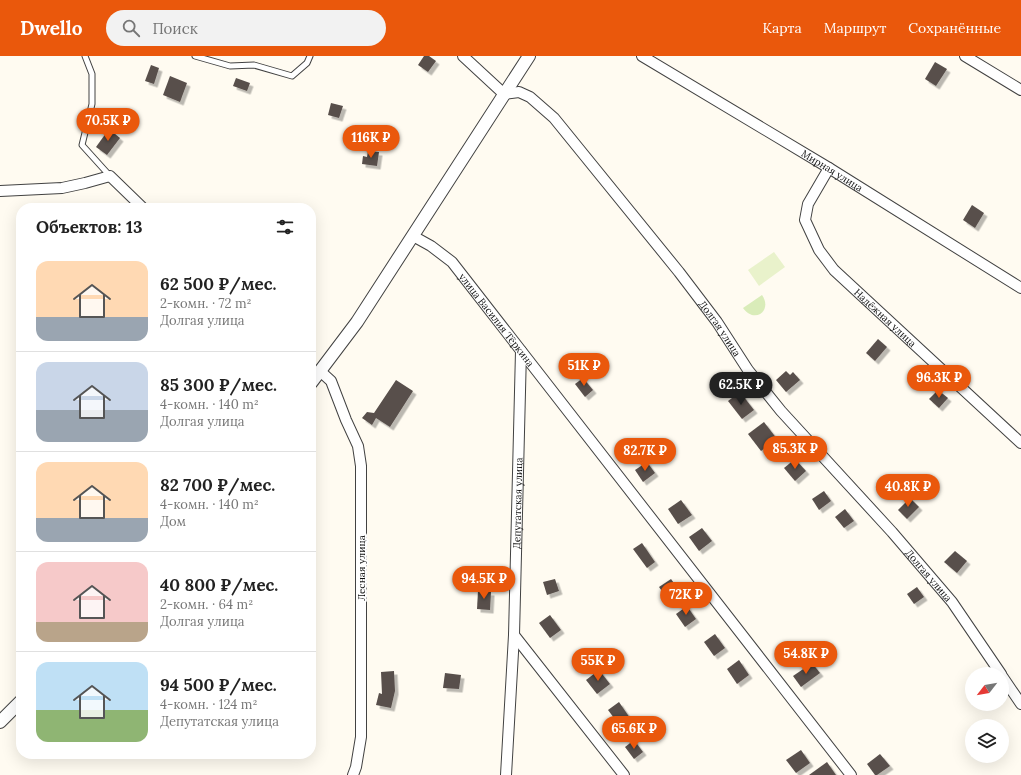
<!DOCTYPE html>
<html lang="ru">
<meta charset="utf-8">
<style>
:root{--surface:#fff;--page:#f2f2f2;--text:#222;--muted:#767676;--line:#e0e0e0;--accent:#ea580c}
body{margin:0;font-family:Lora,serif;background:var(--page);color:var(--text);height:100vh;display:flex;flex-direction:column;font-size:15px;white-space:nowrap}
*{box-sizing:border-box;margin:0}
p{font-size:13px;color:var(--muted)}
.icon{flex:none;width:22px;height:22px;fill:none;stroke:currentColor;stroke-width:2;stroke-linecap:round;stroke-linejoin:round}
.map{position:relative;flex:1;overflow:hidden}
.panel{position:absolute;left:16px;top:147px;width:300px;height:556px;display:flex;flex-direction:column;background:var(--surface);border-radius:16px;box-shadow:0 4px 16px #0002}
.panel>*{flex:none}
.needle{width:26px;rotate:239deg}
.tools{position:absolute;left:965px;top:611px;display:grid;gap:8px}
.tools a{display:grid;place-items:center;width:44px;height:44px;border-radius:50%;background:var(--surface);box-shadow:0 4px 16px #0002;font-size:20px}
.price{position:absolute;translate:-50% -34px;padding:0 9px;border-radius:14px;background:var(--accent);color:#fff;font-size:13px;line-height:26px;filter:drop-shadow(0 1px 2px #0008)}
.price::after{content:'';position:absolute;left:50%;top:24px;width:12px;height:9px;margin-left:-6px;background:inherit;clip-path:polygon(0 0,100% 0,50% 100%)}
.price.selected{background:#222;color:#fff}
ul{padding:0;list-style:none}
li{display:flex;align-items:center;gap:12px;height:100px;padding:0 20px}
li+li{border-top:1px solid var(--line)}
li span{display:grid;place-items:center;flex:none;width:112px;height:80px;border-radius:12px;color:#555}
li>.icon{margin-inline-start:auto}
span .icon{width:48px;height:48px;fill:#fffc;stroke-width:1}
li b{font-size:17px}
h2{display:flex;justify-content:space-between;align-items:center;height:48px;padding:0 20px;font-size:17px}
header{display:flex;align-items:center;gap:24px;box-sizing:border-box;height:56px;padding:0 20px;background:var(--accent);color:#fff}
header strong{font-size:19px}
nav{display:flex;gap:22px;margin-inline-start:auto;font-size:14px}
.search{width:280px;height:36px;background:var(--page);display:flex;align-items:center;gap:10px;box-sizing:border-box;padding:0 14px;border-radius:22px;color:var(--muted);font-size:15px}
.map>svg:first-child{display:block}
</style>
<header>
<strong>Dwello</strong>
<div class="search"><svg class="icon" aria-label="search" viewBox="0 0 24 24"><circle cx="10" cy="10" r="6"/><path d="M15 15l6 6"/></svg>Поиск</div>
<nav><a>Карта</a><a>Маршрут</a><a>Сохранённые</a></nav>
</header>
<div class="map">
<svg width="1021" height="719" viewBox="0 0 1021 719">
<defs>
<filter id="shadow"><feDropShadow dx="3.5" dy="3.5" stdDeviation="0" flood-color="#0004"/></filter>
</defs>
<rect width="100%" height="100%" fill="#fffbf1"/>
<path fill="#d9ecb9" d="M762,239C773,255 754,268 743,252Z"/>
<polygon fill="#e9f2cb" points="774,196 785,211 759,230 748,214"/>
<g fill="#584f4b" filter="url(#shadow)">
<polygon points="424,0 429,0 436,5 428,16 418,9"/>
<polygon points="935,6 947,13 936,30 925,23"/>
<polygon points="151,9 159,12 154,28 145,25"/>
<polygon points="170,20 187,27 180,46 163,39"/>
<polygon points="236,22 250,27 247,35 233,30"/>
<polygon points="331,47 343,50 339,62 328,59"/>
<polygon points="109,73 120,82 107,99 96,91"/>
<polygon points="368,95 379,96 377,110 362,108 363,100 367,101"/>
<polygon points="972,149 984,157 975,172 963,164"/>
<polygon points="878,283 887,291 875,305 866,297"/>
<polygon points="786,315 790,319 793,316 800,324 786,336 776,324"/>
<polygon points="583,322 593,334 585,341 575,328"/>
<polygon points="396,324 413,335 390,371 376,362 372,369 362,362 367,356 374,357"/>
<polygon points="938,334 948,342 939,352 929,343"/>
<polygon points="740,336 754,354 742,363 728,345"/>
<polygon points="764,366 777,383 761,395 748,378"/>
<polygon points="795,403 806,415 795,425 784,412"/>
<polygon points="647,406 655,417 643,426 635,414"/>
<polygon points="824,435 831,445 819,454 812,443"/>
<polygon points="910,442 919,451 907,463 898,454"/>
<polygon points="681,444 692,459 678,468 668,453"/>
<polygon points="845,453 854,465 844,472 835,461"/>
<polygon points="702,472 712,485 699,495 689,481"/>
<polygon points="642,487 655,506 647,512 633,493"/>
<polygon points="955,495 967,505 957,517 944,506"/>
<polygon points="555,523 559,535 547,539 543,526"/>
<polygon points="671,523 682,538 670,546 659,531"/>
<polygon points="917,531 924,541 914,548 907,538"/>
<polygon points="478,535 491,536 490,554 477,553"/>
<polygon points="687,550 696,563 685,571 676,558"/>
<polygon points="550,559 561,574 550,582 539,567"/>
<polygon points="715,578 725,592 714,600 704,586"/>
<polygon points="739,604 749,619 737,628 727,613"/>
<polygon points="812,607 820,617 801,631 793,620"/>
<polygon points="599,614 610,628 597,638 586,624"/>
<polygon points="394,615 395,635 391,652 376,649 379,637 382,638 381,616"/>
<polygon points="445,617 461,619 459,633 443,632"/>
<polygon points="619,646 630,662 620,670 608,654"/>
<polygon points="634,684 643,696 634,703 625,691"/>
<polygon points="801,694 810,707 796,717 786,704"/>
<polygon points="880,698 890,710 877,719 875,719 867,708"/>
<polygon points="827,706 836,719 809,719"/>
</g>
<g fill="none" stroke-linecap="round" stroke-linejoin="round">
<g stroke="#424242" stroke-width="7">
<g id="service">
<polyline points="85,0 92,18 92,48 82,89 110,120"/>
<polyline points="195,0 230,10 254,9 292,20 307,7 310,0"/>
</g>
</g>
<g stroke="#424242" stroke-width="12">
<g id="minor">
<path id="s1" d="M463,0L504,38L519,36L530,41L554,62L679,216L717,266L748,314L781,355L892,476L952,546L1001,618"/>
<path id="s2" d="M642,0L829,112L1021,232"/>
<polyline points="965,0 1021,34"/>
<path id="s3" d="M829,112L808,148L805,164L819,194L834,214L1021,387"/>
<polyline points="0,135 62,132 85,127 110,120 143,152"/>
<path id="s4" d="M413,180L431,190L452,206L851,719"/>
<polyline points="320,315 331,325 346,364 358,390 361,410 361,681 356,711 353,719"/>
<polyline points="514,579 624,719"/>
<polyline points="1002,620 1021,648"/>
<path id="s5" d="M506,719L514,579L521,295"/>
</g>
</g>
<g stroke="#424242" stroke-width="14">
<g id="tertiary">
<polyline points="311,327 357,266 529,0"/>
<polyline points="0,666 21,645"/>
</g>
</g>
<use href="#service" stroke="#fff" stroke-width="5"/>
<use href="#minor" stroke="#fff" stroke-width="10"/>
<use href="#tertiary" stroke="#fff" stroke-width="12"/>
</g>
<g text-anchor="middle" stroke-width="4" stroke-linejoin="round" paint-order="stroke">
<g font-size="10" fill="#0f0f0f" stroke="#fff">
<text dy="4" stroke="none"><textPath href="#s2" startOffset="222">Мирная улица</textPath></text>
<text dy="4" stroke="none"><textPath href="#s3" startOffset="186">Надёжная улица</textPath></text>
<text dy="4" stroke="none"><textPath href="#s4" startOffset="120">улица Василия Тёркина</textPath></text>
<text dy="4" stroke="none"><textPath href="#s1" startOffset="383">Долгая улица</textPath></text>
<text dy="4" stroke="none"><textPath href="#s5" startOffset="272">Депутатская улица</textPath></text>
<text transform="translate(361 512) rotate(-90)" y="4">Лесная улица</text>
<text dy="4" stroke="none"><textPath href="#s1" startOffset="707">Долгая улица</textPath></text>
</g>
</g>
</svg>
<div class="tools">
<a><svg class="needle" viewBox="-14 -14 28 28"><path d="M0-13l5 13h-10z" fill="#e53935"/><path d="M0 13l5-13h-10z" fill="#767676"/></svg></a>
<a><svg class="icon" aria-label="layers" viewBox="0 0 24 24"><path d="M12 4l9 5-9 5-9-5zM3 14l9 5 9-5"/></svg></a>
</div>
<b class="price" style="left:108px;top:86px">70.5K ₽</b>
<b class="price" style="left:371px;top:103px">116K ₽</b>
<b class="price" style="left:584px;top:331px">51K ₽</b>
<b class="price" style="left:939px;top:343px">96.3K ₽</b>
<b class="price selected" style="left:741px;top:350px">62.5K ₽</b>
<b class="price" style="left:795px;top:414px">85.3K ₽</b>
<b class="price" style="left:645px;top:416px">82.7K ₽</b>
<b class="price" style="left:908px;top:452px">40.8K ₽</b>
<b class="price" style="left:484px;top:544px">94.5K ₽</b>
<b class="price" style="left:686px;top:560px">72K ₽</b>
<b class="price" style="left:806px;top:619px">54.8K ₽</b>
<b class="price" style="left:598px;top:626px">55K ₽</b>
<b class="price" style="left:634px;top:694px">65.6K ₽</b>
<section class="panel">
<h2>Объектов: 13<svg class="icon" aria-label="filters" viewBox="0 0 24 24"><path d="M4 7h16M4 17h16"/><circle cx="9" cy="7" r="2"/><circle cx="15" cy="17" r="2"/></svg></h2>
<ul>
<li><span style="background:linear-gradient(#ffd9b3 70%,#9aa5b1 0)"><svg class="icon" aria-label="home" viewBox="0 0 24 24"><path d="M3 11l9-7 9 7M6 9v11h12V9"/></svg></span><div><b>62 500 ₽/мес.</b><p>2-комн. · 72 m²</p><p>Долгая улица</p></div></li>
<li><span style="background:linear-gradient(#c9d6e8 60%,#9aa5b1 0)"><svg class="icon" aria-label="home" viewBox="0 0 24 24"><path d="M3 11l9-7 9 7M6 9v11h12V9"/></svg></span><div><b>85 300 ₽/мес.</b><p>4-комн. · 140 m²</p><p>Долгая улица</p></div></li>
<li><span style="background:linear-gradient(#ffd9b3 70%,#9aa5b1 0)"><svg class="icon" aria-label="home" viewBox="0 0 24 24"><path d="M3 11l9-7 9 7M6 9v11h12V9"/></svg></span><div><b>82 700 ₽/мес.</b><p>4-комн. · 140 m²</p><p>Дом</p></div></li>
<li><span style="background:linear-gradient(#f6c9c9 75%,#b9a48a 0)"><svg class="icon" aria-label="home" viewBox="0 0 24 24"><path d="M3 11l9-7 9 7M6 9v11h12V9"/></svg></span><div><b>40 800 ₽/мес.</b><p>2-комн. · 64 m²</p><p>Долгая улица</p></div></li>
<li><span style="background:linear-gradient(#bfe0f5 60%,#8fb573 0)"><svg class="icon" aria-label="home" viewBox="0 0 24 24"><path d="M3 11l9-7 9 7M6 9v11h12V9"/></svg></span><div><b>94 500 ₽/мес.</b><p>4-комн. · 124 m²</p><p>Депутатская улица</p></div></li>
</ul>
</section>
</div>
